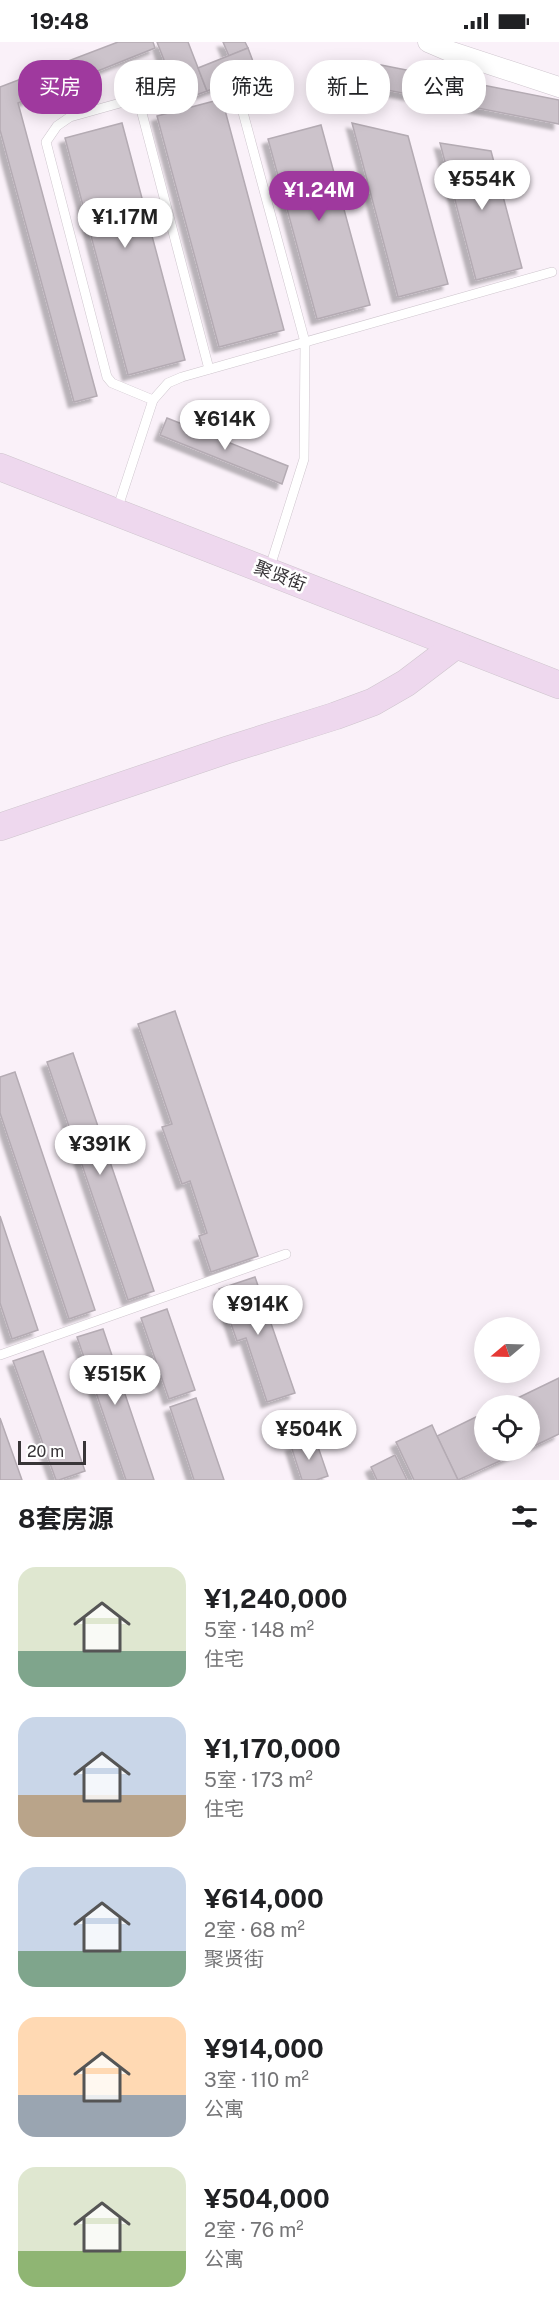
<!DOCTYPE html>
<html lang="zh">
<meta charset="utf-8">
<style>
:root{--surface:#fff;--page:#f2f2f2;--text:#202124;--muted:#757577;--accent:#9f399e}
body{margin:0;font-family:"Public Sans","Noto Sans SC",sans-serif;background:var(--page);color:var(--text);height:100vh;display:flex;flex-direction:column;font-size:22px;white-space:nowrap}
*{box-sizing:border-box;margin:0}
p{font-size:20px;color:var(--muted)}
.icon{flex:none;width:33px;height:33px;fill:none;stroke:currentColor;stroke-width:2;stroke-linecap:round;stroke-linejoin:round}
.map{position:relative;height:1438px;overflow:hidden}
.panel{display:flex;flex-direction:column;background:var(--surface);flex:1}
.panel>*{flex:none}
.hud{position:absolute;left:18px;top:18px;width:524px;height:54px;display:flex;gap:12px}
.needle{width:39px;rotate:251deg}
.controls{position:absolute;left:474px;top:1275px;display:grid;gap:12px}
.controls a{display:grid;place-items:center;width:66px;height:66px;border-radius:50%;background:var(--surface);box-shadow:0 3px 15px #0003;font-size:30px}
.scale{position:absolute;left:18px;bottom:15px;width:68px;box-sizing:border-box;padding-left:6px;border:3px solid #383538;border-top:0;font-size:16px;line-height:21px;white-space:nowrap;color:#383538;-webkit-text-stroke:4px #fff;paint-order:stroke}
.price{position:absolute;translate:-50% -51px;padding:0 14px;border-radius:21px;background:#fff;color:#222;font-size:20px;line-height:39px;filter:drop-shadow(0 2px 3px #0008)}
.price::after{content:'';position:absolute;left:50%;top:36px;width:18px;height:14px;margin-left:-9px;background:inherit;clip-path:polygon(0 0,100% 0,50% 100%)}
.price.current{background:var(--accent);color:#fff}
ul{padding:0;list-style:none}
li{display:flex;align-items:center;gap:18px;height:150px;padding:0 18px}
li span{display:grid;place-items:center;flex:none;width:168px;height:120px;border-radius:18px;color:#555}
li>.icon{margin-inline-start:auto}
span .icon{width:72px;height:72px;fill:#fffc;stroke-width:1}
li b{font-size:26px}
h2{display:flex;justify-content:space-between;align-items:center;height:72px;padding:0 18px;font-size:26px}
.chip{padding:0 21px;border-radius:24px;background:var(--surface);box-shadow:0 3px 15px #0003;font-size:21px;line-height:54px}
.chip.current{background:var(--accent);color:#fff}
.status{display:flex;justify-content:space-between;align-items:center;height:42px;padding:0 30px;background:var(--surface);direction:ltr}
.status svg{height:16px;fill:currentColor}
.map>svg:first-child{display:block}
</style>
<div class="status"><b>19:48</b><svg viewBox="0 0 49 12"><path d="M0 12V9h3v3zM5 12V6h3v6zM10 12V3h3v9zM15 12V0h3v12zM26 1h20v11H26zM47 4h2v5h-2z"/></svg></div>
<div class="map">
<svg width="559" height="1438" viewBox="0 0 559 1438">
<defs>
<filter id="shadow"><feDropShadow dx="-5.5" dy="5.5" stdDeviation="1.5" flood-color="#0004"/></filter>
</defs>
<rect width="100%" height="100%" fill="#faf1f9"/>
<g fill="#ccc3cb" stroke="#b4abb3" stroke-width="1.5" filter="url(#shadow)">
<polygon points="118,0 153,0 155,6 18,61 97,354 74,360 0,88 0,45"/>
<polygon points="157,0 188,0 207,49 180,59"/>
<polygon points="223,0 245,0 248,6 229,14"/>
<polygon points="248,6 257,30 207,49 198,26"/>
<polygon points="381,23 559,58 559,82 377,46"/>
<polygon points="222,57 284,288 219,305 157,74"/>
<polygon points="122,81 185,318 128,333 65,96"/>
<polygon points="352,81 408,94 448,242 398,255"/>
<polygon points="321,83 370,263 317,277 268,97"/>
<polygon points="440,101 491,109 522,226 476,238"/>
<polygon points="167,376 288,424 282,442 160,393"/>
<polygon points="175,969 258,1214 211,1230 199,1194 207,1191 190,1139 182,1142 162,1085 172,1082 138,982"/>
<polygon points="73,1011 154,1249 128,1258 47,1020"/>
<polygon points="15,1030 95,1268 69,1277 0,1071 0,1035"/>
<polygon points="0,1174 38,1288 12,1297 0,1261"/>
<polygon points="255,1235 295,1351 267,1360 246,1296 237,1299 219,1247"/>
<polygon points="167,1267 195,1348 169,1357 141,1276"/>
<polygon points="103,1287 154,1438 126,1438 77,1295"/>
<polygon points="43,1309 85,1429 59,1438 56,1438 13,1319"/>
<polygon points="559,1336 559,1392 530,1406 530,1364 501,1364"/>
<polygon points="196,1356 224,1438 194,1438 170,1365"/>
<polygon points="484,1371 484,1408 524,1408 458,1438 437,1394"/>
<polygon points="0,1376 22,1438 0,1438"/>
<polygon points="432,1383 437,1394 458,1438 414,1438 396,1400"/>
<polygon points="315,1396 328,1434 316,1438 302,1438 291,1404"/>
<polygon points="395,1413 407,1438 377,1438 371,1425"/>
</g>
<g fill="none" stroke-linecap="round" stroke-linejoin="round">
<g stroke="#cec5cd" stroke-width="10">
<g id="lane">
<polyline points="238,52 305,300 304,417 269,528"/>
<polyline points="153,358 112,341 107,335 46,100 57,84 70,75 138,56 209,327"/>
<polyline points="117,468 153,358 168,341 182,335 552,230"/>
<polyline points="0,1313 286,1212"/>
</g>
</g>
<g stroke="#cec5cd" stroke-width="21">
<polyline id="street" points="428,0 449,9 559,45"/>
</g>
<g stroke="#cec5cd" stroke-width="28">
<g id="secondary">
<polyline points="0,425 559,643"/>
<polyline points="0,785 227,708 335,674 373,660 406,641 456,603"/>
</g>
</g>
<use href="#lane" stroke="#fff" stroke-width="9"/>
<use href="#street" stroke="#fff" stroke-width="20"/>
<use href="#secondary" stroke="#eed8ee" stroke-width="27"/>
</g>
<g text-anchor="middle" stroke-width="5" stroke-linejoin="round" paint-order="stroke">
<g font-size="18" fill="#383538" stroke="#fff">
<text transform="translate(280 534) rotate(21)" y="6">聚贤街</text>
</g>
</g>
</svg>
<div class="controls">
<a><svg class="needle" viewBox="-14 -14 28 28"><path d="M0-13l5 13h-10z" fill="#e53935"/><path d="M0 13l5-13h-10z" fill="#757577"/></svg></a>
<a><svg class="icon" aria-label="locate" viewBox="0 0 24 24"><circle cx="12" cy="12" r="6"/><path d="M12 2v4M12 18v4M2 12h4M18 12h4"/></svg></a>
</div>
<div class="scale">20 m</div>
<b class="price" style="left:482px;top:169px">¥554K</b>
<b class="price current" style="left:319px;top:180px">¥1.24M</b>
<b class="price" style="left:125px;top:207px">¥1.17M</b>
<b class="price" style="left:225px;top:409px">¥614K</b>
<b class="price" style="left:100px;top:1134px">¥391K</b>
<b class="price" style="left:258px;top:1294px">¥914K</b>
<b class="price" style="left:115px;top:1364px">¥515K</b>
<b class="price" style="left:309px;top:1419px">¥504K</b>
<div class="hud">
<a class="chip current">买房</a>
<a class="chip">租房</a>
<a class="chip">筛选</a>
<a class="chip">新上</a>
<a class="chip">公寓</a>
</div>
</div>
<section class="panel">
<h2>8套房源<svg class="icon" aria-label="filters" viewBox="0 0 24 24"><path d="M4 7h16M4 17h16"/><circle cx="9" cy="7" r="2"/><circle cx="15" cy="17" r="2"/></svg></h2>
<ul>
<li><span style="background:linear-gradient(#dfe7d0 70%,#7fa58c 0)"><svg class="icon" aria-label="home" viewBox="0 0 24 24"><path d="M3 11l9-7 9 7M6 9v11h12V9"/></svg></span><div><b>¥1,240,000</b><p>5室 · 148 m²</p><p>住宅</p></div></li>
<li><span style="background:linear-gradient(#c9d6e8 65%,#b9a48a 0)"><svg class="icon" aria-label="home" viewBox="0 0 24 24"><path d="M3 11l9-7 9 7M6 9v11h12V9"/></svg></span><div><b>¥1,170,000</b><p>5室 · 173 m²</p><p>住宅</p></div></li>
<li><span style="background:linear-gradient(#c9d6e8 70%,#7fa58c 0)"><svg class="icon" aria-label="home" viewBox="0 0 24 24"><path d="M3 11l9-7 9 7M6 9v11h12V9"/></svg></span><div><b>¥614,000</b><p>2室 · 68 m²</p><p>聚贤街</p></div></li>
<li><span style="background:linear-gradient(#ffd9b3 65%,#9aa5b1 0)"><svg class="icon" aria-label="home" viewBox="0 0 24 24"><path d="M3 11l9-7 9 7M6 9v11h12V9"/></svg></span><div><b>¥914,000</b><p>3室 · 110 m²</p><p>公寓</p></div></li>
<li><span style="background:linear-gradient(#dfe7d0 70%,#8fb573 0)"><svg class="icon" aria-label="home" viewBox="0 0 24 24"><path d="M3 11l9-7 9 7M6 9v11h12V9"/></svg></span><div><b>¥504,000</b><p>2室 · 76 m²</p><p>公寓</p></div></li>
</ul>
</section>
